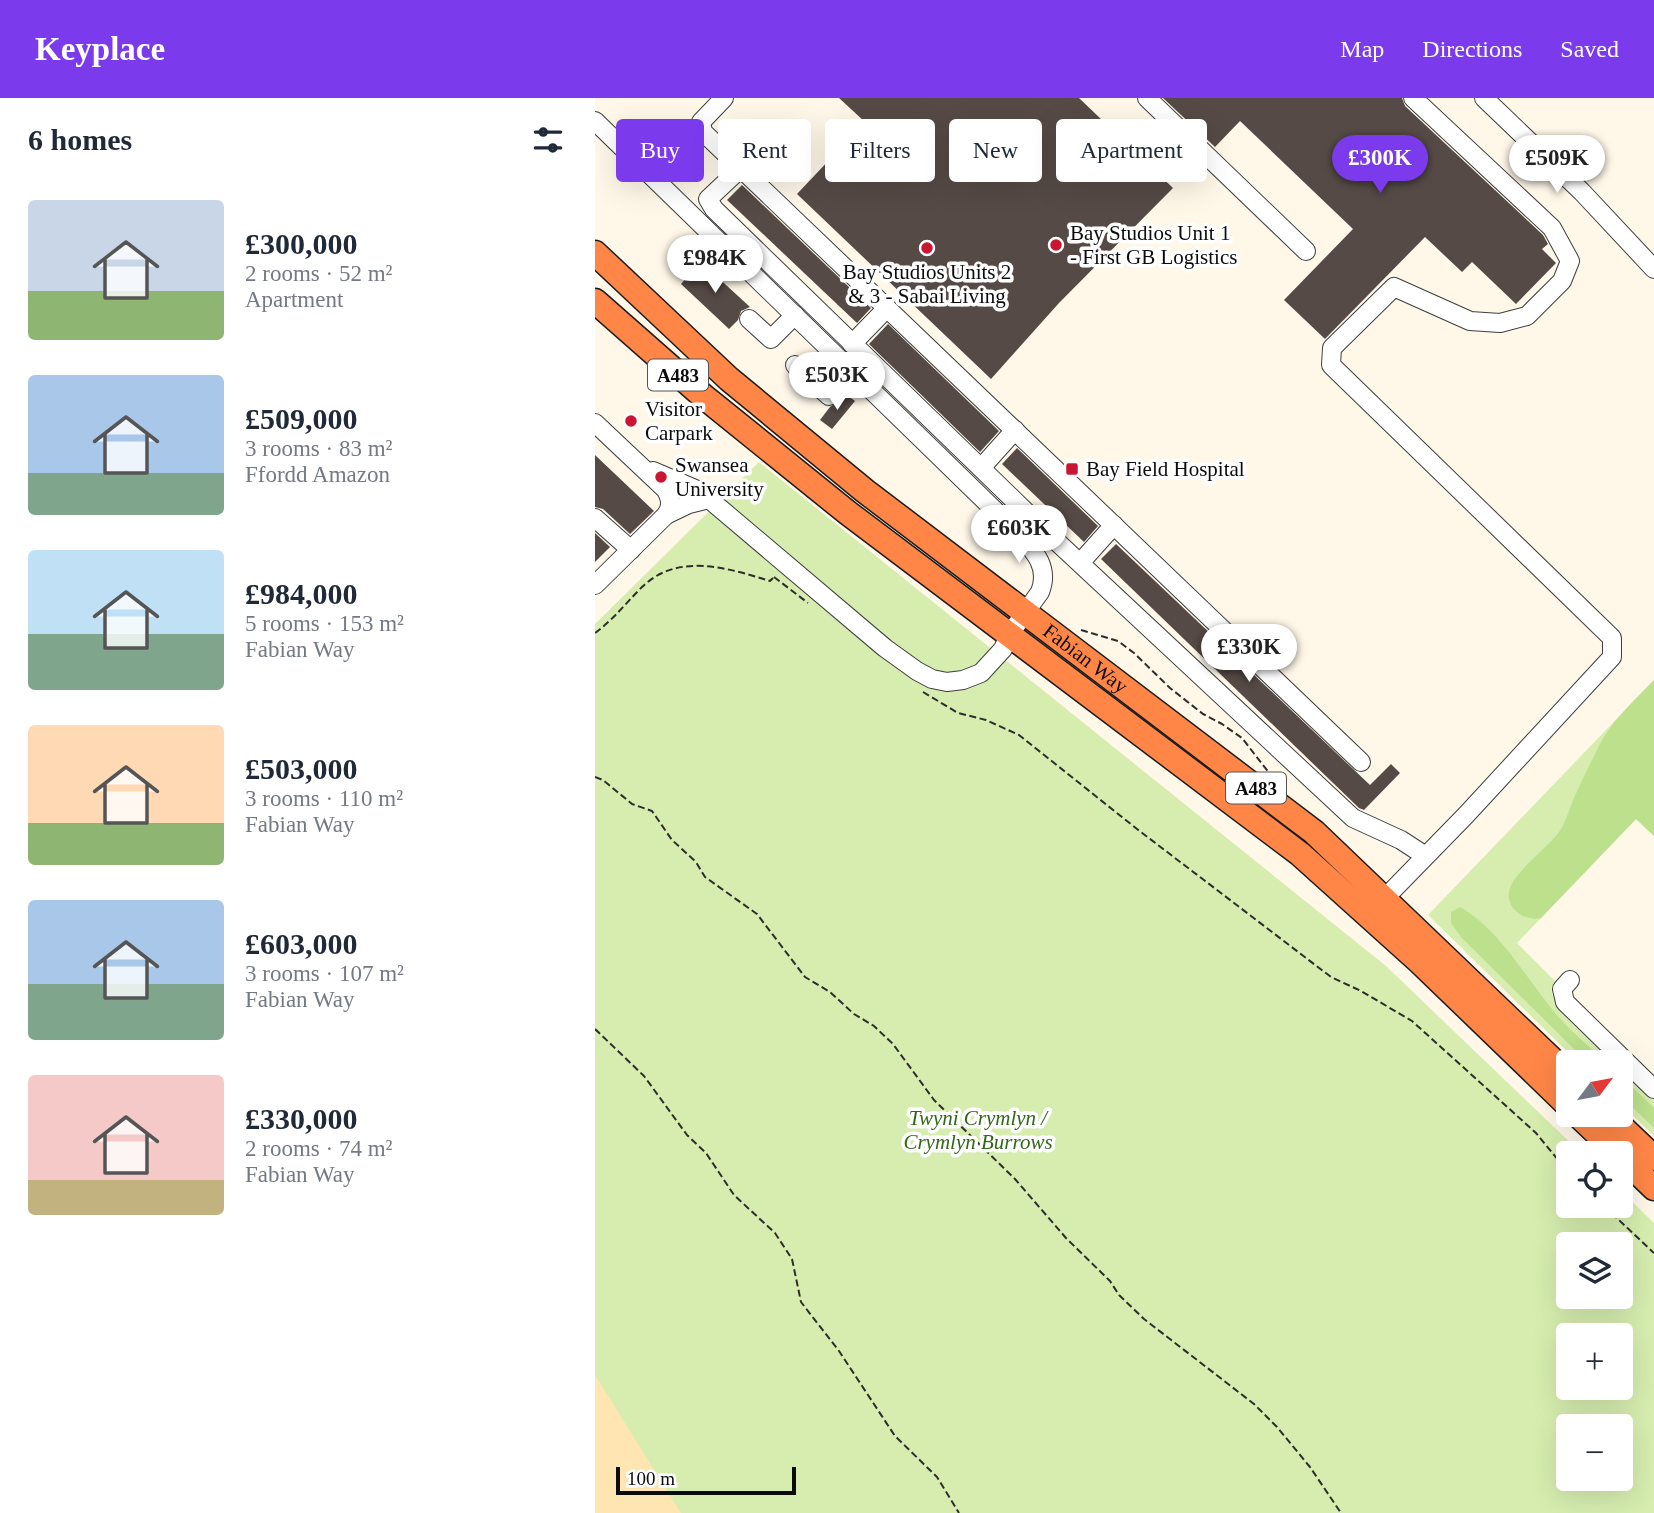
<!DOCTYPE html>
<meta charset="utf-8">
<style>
:root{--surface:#fff;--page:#f6f6f7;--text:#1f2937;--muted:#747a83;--accent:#7c3aed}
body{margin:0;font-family:Georgia,serif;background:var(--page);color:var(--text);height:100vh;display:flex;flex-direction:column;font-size:26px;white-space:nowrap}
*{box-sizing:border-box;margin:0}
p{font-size:23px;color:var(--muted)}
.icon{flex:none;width:38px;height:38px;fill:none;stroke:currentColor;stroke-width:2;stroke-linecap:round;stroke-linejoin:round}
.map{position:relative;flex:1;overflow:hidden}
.drawer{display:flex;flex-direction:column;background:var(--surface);width:595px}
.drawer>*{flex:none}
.top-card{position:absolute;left:21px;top:21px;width:665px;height:63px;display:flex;gap:14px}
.needle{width:46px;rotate:58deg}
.fabs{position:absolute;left:961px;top:952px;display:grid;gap:14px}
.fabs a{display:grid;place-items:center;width:77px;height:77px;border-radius:7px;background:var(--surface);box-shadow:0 7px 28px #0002;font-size:35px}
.scale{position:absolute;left:21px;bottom:18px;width:180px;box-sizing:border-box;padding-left:7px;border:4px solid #0b0b0b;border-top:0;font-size:19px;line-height:24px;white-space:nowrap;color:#0b0b0b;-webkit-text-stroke:5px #fff;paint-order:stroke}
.price{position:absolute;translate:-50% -60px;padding:0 16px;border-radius:24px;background:#fff;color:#222;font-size:23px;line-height:46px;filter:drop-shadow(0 2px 4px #0008)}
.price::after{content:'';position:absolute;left:50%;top:42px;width:21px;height:16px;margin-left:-10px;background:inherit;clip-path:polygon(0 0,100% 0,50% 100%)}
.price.on{background:var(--accent);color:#fff}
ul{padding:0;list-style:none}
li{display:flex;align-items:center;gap:21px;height:175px;padding:0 28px}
li span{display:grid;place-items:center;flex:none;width:196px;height:140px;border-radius:7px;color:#555}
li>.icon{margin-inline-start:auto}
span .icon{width:84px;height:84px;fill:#fffc;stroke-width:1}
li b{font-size:30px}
h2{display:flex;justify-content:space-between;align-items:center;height:84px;padding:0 28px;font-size:30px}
.tag{padding:0 24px;border-radius:7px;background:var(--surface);box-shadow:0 7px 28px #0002;font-size:24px;line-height:63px}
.tag.on{background:var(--accent);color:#fff}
header{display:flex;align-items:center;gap:42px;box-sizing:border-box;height:98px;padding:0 35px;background:var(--accent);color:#fff}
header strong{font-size:33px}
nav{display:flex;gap:38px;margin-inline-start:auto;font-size:24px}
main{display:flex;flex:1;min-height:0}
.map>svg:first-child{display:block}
</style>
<header>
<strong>Keyplace</strong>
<nav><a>Map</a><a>Directions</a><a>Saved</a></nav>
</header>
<main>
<section class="drawer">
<h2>6 homes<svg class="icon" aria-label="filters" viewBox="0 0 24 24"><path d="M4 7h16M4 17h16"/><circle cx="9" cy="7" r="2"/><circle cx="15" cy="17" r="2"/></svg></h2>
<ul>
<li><span style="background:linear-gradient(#c9d6e8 65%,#8fb573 0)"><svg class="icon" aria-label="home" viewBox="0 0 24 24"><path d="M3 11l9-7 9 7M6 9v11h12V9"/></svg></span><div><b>£300,000</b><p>2 rooms · 52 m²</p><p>Apartment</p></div></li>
<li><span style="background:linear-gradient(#a9c7e8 70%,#7fa58c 0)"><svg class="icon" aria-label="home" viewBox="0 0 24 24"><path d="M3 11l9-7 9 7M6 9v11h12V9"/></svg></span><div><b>£509,000</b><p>3 rooms · 83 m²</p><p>Ffordd Amazon</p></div></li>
<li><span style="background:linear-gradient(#bfe0f5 60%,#7fa58c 0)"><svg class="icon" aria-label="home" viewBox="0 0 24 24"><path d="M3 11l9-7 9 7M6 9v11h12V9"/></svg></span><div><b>£984,000</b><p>5 rooms · 153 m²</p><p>Fabian Way</p></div></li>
<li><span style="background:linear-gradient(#ffd9b3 70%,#8fb573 0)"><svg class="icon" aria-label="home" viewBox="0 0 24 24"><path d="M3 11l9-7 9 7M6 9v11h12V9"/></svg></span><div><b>£503,000</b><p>3 rooms · 110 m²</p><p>Fabian Way</p></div></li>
<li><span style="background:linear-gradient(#a9c7e8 60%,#7fa58c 0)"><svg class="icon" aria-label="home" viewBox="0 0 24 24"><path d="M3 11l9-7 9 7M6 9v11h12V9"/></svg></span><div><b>£603,000</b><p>3 rooms · 107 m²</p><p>Fabian Way</p></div></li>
<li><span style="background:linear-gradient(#f6c9c9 75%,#c2b280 0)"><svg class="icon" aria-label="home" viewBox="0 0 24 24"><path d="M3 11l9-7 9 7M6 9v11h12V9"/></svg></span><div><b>£330,000</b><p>2 rooms · 74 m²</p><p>Fabian Way</p></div></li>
</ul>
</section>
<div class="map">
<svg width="1059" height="1415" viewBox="0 0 1059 1415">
<rect width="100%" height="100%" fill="#fff8e9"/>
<g fill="#d6edaf" fill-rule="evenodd">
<path d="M164,364L791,868L986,1055H973V1108H1026V1093L1059,1125V1415H67L0,1316V526ZM973,1146H1026V1199H973ZM973,1237H1026V1290H973ZM973,1328H1026V1381H973Z"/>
<path d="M1059,582V738L1041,721L922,845L960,883C954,891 957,895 961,904L1024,964H983L833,817Z"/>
<polygon points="1026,966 1059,998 1059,1038 1026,1006"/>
</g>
<g fill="#bce08c">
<path d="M1059,582V738L1041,721L946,820C930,824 908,810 915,790C920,774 952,750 964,734C971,724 974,712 979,700C986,684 994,668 1002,652C1015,624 1038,604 1059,582Z"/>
<path d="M865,809C903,831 926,872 953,906C969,928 991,945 1011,964H992L866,839L856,825V814Z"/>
<polygon points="1026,978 1059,1010 1059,1030 1026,998"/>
</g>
<polygon fill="#ffe5b1" points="0,1277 86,1415 0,1415"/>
<g fill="#554a46">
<polygon points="244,0 484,0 578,90 464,205 396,281 202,96 270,24"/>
<polygon points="568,0 807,0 810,8 948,137 953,146 947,151 961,165 921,206 877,164 867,174 830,139 730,241 689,202 758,131 645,23 620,49"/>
<polygon points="147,87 276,210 262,225 132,102"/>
<polygon points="106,164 155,209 146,213 143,222 134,231 86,186"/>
<polygon points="293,226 404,333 385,354 274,246"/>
<polygon points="252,297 260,303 237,331 225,322 235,309"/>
<polygon points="422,350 503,428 489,444 407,366"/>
<polygon points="0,357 59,413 35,436 8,411 0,409"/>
<polygon points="0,435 15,449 0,464"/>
<polygon points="521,446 775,687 796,666 805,675 769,712 764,710 506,461"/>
</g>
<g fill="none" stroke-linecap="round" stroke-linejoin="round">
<g stroke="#3e3e3e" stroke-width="20">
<g id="minor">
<polyline points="129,0 106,24 108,34 766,664"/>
<polyline points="552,0 711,153"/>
<polyline points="889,0 987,94 1059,171"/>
<path d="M0,23L423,435C439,453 455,469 445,494L414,537L408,551L386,575L368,582L352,584L337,581L322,573L290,550L114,401L94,406L71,417"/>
<polyline points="146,70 113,101 119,111 460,442 758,720 806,742 829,757"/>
<polyline points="154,221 176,241 200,217"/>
<polyline points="257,246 292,210"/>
<polyline points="200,267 234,298 259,275"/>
<path d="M0,325L71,392C76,402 77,408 71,417L0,487"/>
<polyline points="386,370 420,332"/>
<polyline points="58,373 100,391 114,401"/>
<polyline points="0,420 36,452"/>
<polyline points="485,465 519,427"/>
<polyline points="789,801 871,717 1017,559 1017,540 736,267 737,250 799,189 875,223 905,225 932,218 967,183 975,163 957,130 818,0"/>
<polyline points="975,882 967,891 970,904 1059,991"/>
</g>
</g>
<g stroke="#1c1c1c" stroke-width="27">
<g id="highway">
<path id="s1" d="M0,155L134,281L270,393L719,734L973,977"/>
<polyline points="0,203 108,298 253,415 705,756 825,864 973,1007"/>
<polyline points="983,1017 1023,1055"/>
<polyline points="1014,1017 1059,1060"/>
<polyline points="1026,1058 1059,1090"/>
</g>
</g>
<g stroke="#2d2d2d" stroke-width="2" stroke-dasharray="7 3.5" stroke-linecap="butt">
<polyline points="179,479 213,505"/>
<polyline points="486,532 523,543 539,555 575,590 608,616 627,626 647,640 675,676"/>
<path d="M0,535C20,520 30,506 47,489C83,454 133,470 175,483L178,480"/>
<polyline points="328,594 363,615 391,622 424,637 542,731 736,879 766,893 817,923 941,1035 973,1074"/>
<polyline points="0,679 8,682 37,706 57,713 77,742 101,764 110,779 162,816 210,879 235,894 259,916 279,928 298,946 339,1002 420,1081 471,1140 515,1183 524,1197 549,1221 659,1306 682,1329 715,1369 746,1415"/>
<polyline points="0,931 49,978 92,1037 111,1055 139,1097 180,1135 197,1161 206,1204 244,1253 300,1338 342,1379 364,1415"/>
<polyline points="1009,1108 1059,1155"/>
</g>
<use href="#minor" stroke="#fff" stroke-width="18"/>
<use href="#highway" stroke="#ff8647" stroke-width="24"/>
</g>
<g fill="#c91633" stroke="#fff" stroke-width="2.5">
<circle cx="461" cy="147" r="7"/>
<circle cx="332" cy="150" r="7"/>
<circle cx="36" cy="323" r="7"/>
<rect x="470" y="364" width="14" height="14" rx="3.5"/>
<circle cx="66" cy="379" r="7"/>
</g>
<g text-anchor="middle" stroke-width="7" stroke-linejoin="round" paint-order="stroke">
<g fill="#fff" stroke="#545454" stroke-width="2">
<rect x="53" y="261.5" width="60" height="31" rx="5"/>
<rect x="631" y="674.5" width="60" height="31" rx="5"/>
</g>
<g font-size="19" font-weight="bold" fill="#0b0b0b">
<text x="83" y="284">A483</text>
<text x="661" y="697">A483</text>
</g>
<g font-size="21" fill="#0b0b0b" stroke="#fff" text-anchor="start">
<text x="475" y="142">Bay Studios Unit 1<tspan x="475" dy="24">- First GB Logistics</tspan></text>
<text x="332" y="181" text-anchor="middle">Bay Studios Units 2<tspan x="332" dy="24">&amp; 3 - Sabai Living</tspan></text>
<text x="50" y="318">Visitor<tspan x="50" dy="24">Carpark</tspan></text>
<text x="80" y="374">Swansea<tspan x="80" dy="24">University</tspan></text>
<text x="491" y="378">Bay Field Hospital</text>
</g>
<g font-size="21" fill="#0b0b0b" stroke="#fff">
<text dy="7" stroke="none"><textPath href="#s1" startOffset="637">Fabian Way</textPath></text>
</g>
<g font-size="21" font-style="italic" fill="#306816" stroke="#fff">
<text x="383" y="1027">Twyni Crymlyn /<tspan x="383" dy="24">Crymlyn Burrows</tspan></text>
</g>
</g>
</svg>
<div class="fabs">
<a><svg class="needle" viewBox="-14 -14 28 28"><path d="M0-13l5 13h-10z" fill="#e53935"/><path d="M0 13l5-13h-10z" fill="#747a83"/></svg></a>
<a><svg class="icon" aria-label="locate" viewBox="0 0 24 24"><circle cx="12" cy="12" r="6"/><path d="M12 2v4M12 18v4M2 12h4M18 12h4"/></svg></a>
<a><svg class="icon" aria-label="layers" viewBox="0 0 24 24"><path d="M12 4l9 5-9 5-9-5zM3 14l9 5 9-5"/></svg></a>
<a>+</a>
<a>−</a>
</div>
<div class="scale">100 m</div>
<b class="price on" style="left:785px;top:97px">£300K</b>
<b class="price" style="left:962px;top:97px">£509K</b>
<b class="price" style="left:120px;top:197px">£984K</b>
<b class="price" style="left:242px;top:314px">£503K</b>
<b class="price" style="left:424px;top:467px">£603K</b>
<b class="price" style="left:654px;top:586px">£330K</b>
<div class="top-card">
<a class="tag on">Buy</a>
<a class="tag">Rent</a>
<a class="tag">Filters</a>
<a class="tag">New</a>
<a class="tag">Apartment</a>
</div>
</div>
</main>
